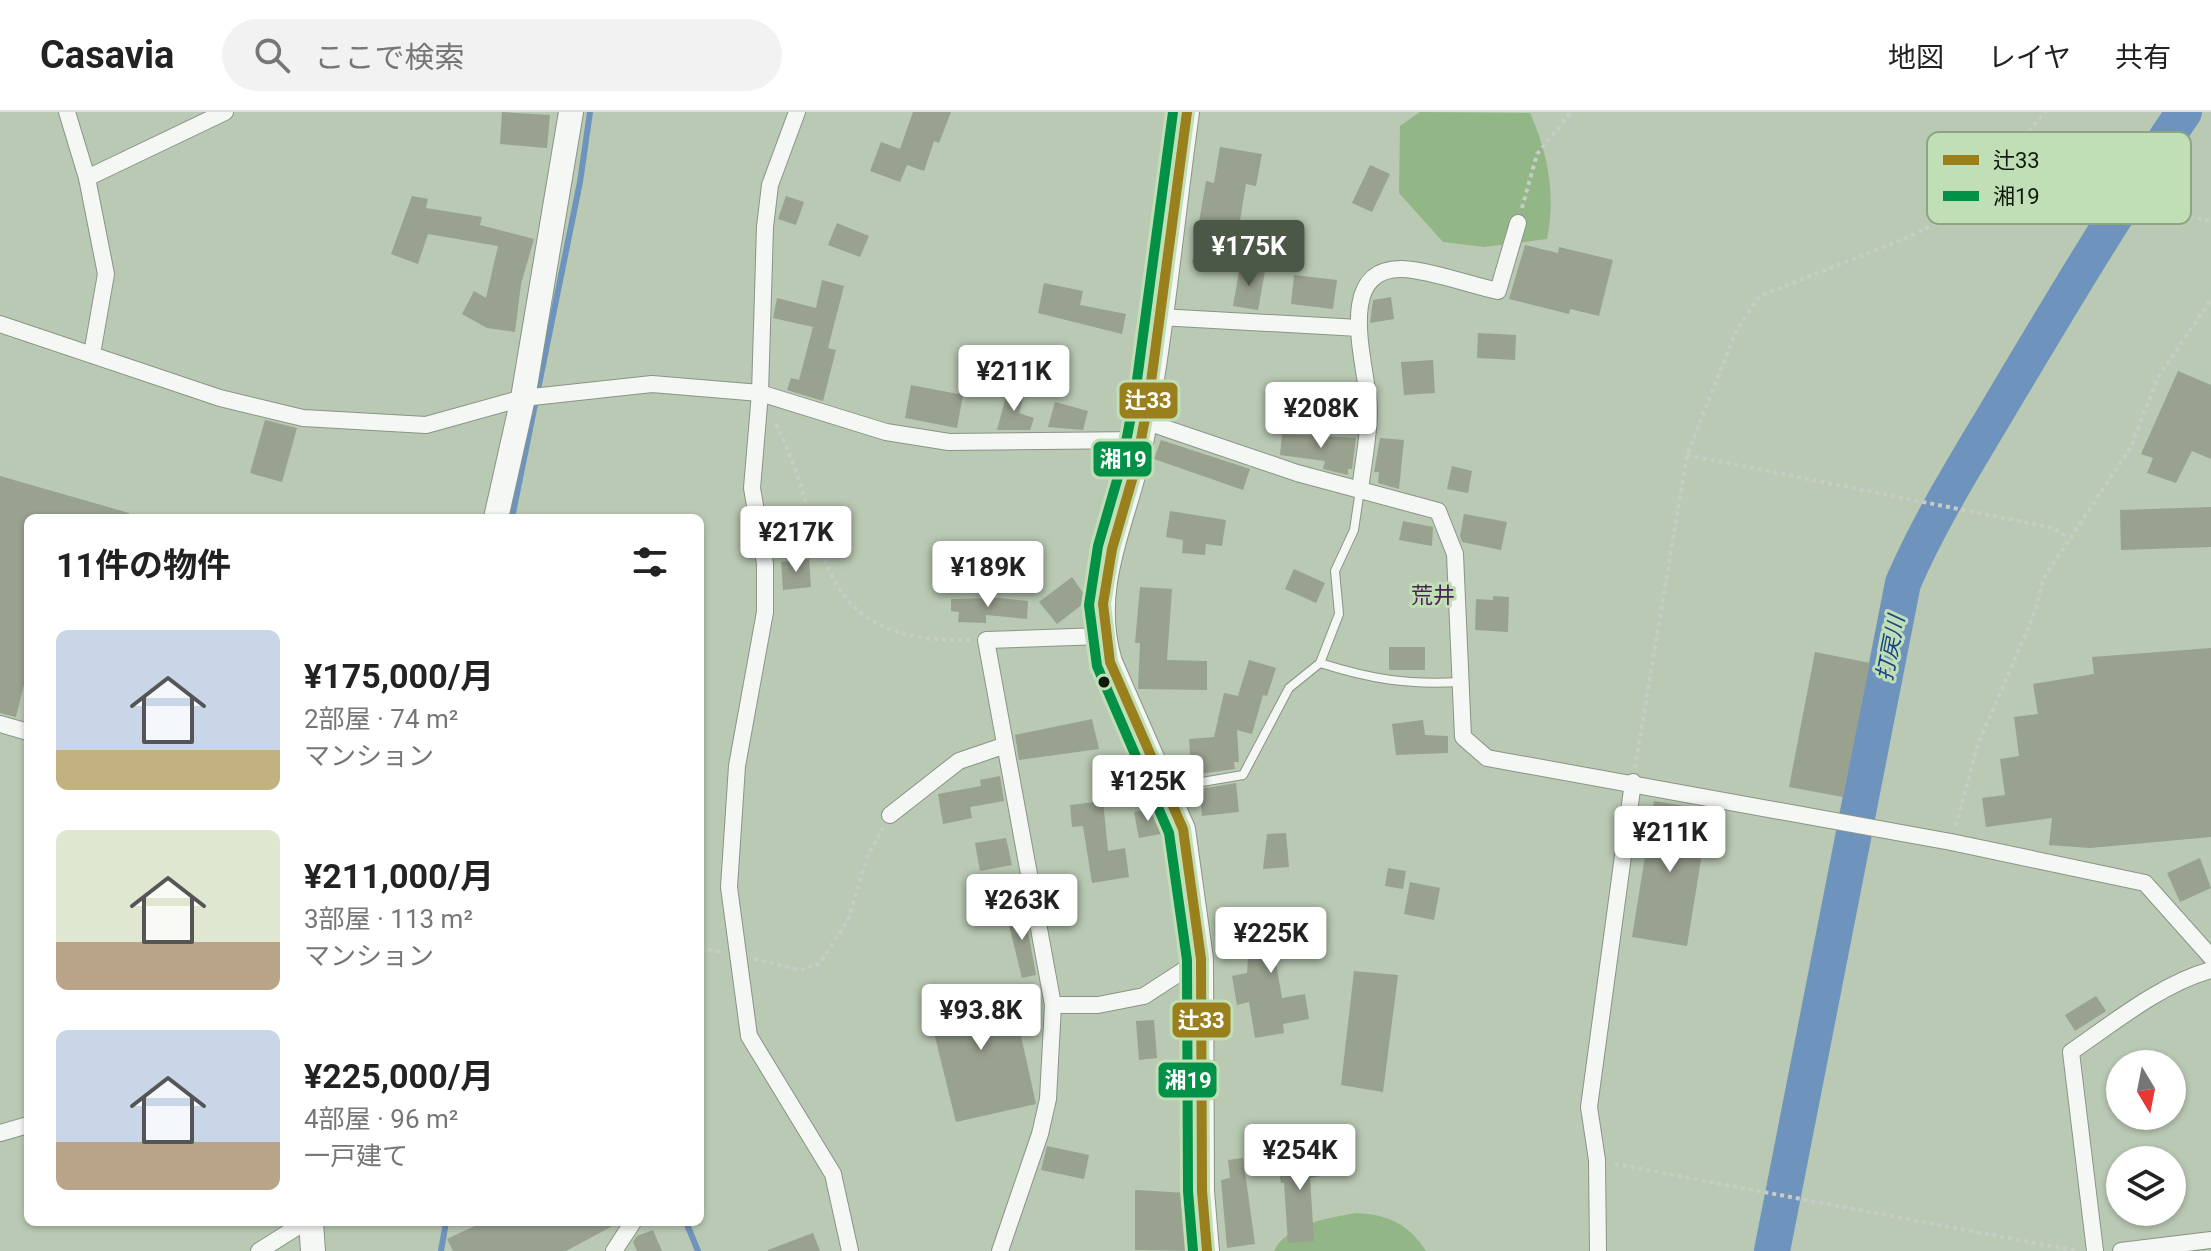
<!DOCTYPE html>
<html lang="ja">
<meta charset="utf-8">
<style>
:root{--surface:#fff;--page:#f2f2f2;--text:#222;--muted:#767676;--line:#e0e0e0;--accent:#4c5847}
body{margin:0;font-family:Roboto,"Noto Sans JP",sans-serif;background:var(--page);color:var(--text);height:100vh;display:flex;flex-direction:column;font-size:30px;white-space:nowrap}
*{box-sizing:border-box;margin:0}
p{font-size:26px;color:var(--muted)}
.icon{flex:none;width:44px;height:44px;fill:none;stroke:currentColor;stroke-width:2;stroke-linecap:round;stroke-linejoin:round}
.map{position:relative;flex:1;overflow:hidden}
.side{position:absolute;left:24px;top:402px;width:680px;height:712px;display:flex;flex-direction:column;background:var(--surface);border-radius:12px;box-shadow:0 2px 6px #0004}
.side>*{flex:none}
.needle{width:52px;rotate:170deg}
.buttons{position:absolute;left:2106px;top:938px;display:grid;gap:16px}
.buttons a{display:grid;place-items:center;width:80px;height:80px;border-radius:50%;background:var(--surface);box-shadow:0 2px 6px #0004;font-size:40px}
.price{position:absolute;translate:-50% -68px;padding:0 18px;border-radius:8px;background:#fff;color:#222;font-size:26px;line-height:52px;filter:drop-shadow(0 2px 4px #0008)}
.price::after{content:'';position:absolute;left:50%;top:48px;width:24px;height:18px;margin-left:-12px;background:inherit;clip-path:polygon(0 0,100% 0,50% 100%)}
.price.current{background:var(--accent);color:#fff}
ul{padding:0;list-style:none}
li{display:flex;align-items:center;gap:24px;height:200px;padding:0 32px}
li span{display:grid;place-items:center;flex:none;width:224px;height:160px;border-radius:12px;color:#555}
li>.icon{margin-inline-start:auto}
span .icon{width:96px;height:96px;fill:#fffc;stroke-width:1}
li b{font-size:34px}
h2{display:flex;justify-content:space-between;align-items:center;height:96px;padding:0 32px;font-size:34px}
header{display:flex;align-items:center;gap:48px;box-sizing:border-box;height:112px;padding:0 40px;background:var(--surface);border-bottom:2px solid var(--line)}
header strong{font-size:38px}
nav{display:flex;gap:44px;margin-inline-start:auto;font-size:28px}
.search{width:560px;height:72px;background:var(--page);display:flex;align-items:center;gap:20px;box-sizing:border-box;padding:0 28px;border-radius:44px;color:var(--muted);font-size:30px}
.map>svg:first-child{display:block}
</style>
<header>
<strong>Casavia</strong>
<div class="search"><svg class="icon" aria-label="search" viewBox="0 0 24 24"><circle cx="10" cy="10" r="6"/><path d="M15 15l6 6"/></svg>ここで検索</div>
<nav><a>地図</a><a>レイヤ</a><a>共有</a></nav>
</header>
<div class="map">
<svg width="2211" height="1139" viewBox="0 0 2211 1139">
<rect width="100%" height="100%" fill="#b9c9b3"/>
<g fill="#93b686">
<path d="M1420,0L1530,1C1548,41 1556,82 1547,127L1484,135L1443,130L1399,81L1400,14Z"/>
<path d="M1356,1101C1388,1103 1408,1111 1426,1139H1274C1287,1112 1328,1106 1356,1101Z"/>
</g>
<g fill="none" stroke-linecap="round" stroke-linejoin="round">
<g stroke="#6e94bd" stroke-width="6">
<polyline points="512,406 580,70 590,0"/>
<polyline points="686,1110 698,1139"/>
<polyline points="441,1139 446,1110"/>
</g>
<path stroke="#6e94bd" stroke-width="36" d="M1772,1139L1903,471C1932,404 1972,342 2009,279C2065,185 2122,90 2184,0"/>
</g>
<g fill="#99a18f">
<polygon points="502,0 550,3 547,36 500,32"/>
<polygon points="913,0 951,0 939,31 934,29 924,59 907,53 900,70 870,59 881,30 900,37"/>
<polygon points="1220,35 1262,42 1256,74 1246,72 1232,157 1192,151 1206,69 1214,71"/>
<polygon points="1370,53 1390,62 1372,100 1352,91"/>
<polygon points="412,84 428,87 426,96 482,105 480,113 534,127 521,172 515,220 487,216 462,202 474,179 486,186 498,134 428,122 418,152 391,142"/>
<polygon points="786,84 804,90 796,113 778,107"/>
<polygon points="837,111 869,124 860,145 828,133"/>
<polygon points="1525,133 1558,141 1559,135 1613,148 1599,204 1570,197 1569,202 1509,187"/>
<polygon points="1240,154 1265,159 1258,198 1233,194"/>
<polygon points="1294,163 1337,168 1333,197 1291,192"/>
<polygon points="822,168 844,174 828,236 836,238 823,289 787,278 791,266 799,268 813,215 773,206 777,186 816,196"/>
<polygon points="1044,171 1083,179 1080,193 1126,202 1122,222 1038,201"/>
<polygon points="1391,185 1394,207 1370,211 1373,188"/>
<polygon points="1478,221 1516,223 1515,248 1477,246"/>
<polygon points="1433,248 1435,281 1404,283 1401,250"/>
<polygon points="2178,259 2211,273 2211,347 2192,339 2176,371 2147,361 2153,346 2141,342"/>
<polygon points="911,273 963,283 957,316 905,306"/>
<polygon points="1008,277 1025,281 1019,301 1034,306 1030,318 997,318"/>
<polygon points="1055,290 1088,299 1083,318 1048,315"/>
<polygon points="265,308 297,316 282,370 250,361"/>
<polygon points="1282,322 1356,326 1352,357 1348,357 1348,363 1323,357 1325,349 1280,343"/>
<polygon points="1380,326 1404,328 1399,377 1378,371 1379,360 1374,360"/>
<polygon points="1161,328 1250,357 1243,378 1154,347"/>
<polygon points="1452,354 1472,359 1468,381 1447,377"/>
<polygon points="0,364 129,401 129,406 28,406 28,556 16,605 0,601"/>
<polygon points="2211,395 2211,435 2121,438 2120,398"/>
<polygon points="1170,399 1226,408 1222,434 1206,432 1205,443 1182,441 1183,428 1166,425"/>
<polygon points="1464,402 1507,410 1501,438 1462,430 1460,424"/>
<polygon points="1403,409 1433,415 1432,434 1399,428"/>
<polygon points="809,447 811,475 783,478 781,450"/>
<polygon points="1294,457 1325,471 1316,491 1285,477"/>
<polygon points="1072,465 1088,488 1057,512 1039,490"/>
<polygon points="1140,475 1172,477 1167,548 1207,549 1207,578 1138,577 1140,531 1135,531"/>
<polygon points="1493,484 1509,485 1508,520 1475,518 1476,487 1493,488"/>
<polygon points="999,486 1028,489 1027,507 986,503 986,511 958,510 959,500 951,499 951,487"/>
<rect x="1389" y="535" width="36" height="23"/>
<polygon points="2211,536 2211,725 2090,736 2049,733 2052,706 1986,715 1982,686 2005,683 2000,647 2019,644 2014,605 2038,602 2033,572 2094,562 2092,545"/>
<polygon points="1815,540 1870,551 1843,685 1789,675"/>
<polygon points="1249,548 1276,556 1267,584 1263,583 1252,622 1237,618 1239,650 1234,650 1235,657 1199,662 1198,653 1191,654 1189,627 1214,625 1224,581 1238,584"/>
<polygon points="1092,607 1099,637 1019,648 1015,623"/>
<polygon points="1423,608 1425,623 1448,624 1448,641 1396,643 1392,612"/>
<polygon points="1000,664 1004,689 970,695 972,706 943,712 938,682 981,674 980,668"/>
<polygon points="1236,671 1239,700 1202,704 1200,677"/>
<polygon points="1103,689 1108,739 1125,736 1129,765 1092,771 1083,714 1072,715 1070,693"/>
<polygon points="1654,689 1709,698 1687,834 1632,825"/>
<polygon points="1156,696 1161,722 1139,726 1134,700"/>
<polygon points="1286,721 1289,755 1263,757 1267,722"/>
<polygon points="1006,726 1012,753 980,759 975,731"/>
<polygon points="2200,746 2211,776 2180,790 2167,761"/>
<polygon points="1388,756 1406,759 1403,777 1385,774"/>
<polygon points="1410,770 1440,776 1434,808 1404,802"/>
<polygon points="1266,795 1267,798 1304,798 1305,828 1272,828 1282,886 1305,882 1309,907 1283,912 1284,921 1255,926 1249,890 1237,893 1232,864 1247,861 1249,832 1258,833 1257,796"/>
<polygon points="1024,797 1036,863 1022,866 1006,801"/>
<polygon points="1354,859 1398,863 1383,980 1341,973"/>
<polygon points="1010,874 1036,992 956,1010 925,884 944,880 945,886"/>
<polygon points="2096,884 2106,899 2075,919 2065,903"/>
<polygon points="1154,908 1157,946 1139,948 1136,909"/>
<polygon points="1047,1034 1089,1043 1084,1067 1041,1058"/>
<polygon points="1321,1037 1326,1063 1310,1066 1314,1129 1288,1131 1284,1071 1281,1071 1276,1045"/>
<polygon points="1243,1046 1255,1132 1227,1136 1221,1068 1230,1066 1228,1048"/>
<polygon points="1135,1078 1187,1081 1192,1139 1135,1138"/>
<polygon points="483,1110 620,1110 566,1139 453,1139 447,1127"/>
<polygon points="653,1118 662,1139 637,1139 633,1130 637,1124"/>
<polygon points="813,1121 820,1139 768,1139 768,1138"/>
</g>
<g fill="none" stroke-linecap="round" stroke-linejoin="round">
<g stroke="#899585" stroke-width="10">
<g id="lane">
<polyline points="1320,551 1339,502 1335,459 1354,418 1360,378"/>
<path d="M1166,669L1182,666L1202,670L1243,663L1289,576L1320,551C1371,567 1406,573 1460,570"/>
</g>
</g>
<g stroke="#899585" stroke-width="18">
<g id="street">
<polyline points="67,0 87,66 106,162 92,242"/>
<polyline points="797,0 770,73 765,115 760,281 752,376 765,452 765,500 737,654 729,775 749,924 833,1062 850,1139"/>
<polyline points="87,66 225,0"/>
<polyline points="1159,205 1359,216"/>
<polyline points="0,212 220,286 303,306 426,313 523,286 652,272 760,281 886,320 949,330 1142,328"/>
<polyline points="1144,309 1297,361 1438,399 1455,442 1463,625 1487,646 1951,730 2145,771 2211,845"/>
<path d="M1360,378C1363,352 1369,324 1369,298C1369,260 1331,156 1402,157C1430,158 1470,173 1498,179L1518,111"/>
<polyline points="0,612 28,620"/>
<polyline points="890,703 959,649 1003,634"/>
<polyline points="1053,893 1098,893 1144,884 1201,847"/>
<polyline points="0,1021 28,1013"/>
<polyline points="259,1139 305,1110"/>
<polyline points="614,1139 633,1110"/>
<polyline points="1000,1139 1040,1022 1048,987 1053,893 986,528 1102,524"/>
<polyline points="1598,1139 1597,1048 1589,995 1633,670"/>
<path d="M2095,1139L2071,940C2113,911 2161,872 2211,858"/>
<polyline points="2121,1139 2211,1128"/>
</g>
</g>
<g stroke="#899585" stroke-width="26">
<g id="secondary">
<path d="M1187,0C1172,108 1162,218 1142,326C1128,403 1086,470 1110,550L1183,717L1201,847L1202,1079L1207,1139"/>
<polyline points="496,406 523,286 571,0"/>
<polyline points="311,1110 313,1139"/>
</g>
</g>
<g stroke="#c7ccc5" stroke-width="4" stroke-dasharray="4 4" stroke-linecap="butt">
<polyline points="1995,60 2033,75 2211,109"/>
<polyline points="1522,96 1537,42 1571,0"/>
<path d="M776,312C833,425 803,532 971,528"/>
<polyline points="1687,343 2054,416 2068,426"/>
<polyline points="1635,656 1687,343 1737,217 1760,184 1911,124 1963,97 2045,0"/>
<polyline points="1956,714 1977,635 2035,500 2043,467 2131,335 2158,265 2211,188"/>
<polyline points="700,836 722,840"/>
<polyline points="754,847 800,858 819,852 848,808 867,745 883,716"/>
<polyline points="1615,1052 2077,1139"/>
</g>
<use href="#lane" stroke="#f4f7f4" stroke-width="8"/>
<use href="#street" stroke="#f4f7f4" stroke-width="16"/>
<use href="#secondary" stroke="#f4f7f4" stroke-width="24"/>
<g stroke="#c1dfb6" stroke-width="16">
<polyline id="bus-1" points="1187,0 1149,285 1136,354 1112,437 1103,492 1110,550 1183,717 1201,847 1202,1079 1207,1139"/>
</g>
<g stroke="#c1dfb6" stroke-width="16">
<polyline id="bus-2" points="1173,0 1135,283 1122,351 1098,434 1089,493 1097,554 1169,721 1187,848 1188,1079 1193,1139"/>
</g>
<use href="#bus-1" stroke="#9a7f1d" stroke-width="10"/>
<use href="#bus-2" stroke="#039147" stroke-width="10"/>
</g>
<circle fill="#111b0d" stroke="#c1dfb6" stroke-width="3" cx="1104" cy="570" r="7"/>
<g text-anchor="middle" stroke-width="6" stroke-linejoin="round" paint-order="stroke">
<g font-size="22" fill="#481f54" stroke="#c1dfb6">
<text x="1433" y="491">荒井</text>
</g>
<g font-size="22" font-style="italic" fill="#164484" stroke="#c1dfb6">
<text transform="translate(1890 536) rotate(-79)" y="8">打戻川</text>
</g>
</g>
<rect x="1927" y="20" width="264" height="92" rx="12" fill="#c1dfb6" stroke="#8ca483" stroke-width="2"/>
<rect x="1943" y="43" width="36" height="10" fill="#9a7f1d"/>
<rect x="1943" y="79" width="36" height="10" fill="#039147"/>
<g font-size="22" fill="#111b0d">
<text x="1993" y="56">辻33</text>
<text x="1993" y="92">湘19</text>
</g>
<g stroke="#c1dfb6" stroke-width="3">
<rect x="1118" y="269" width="61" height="39" rx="8" fill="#9a7f1d"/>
<rect x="1092" y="328" width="61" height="38" rx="8" fill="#039147"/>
<rect x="1171" y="889" width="61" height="38" rx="8" fill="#9a7f1d"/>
<rect x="1157" y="949" width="61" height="38" rx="8" fill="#039147"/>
</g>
<g font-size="22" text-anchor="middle" font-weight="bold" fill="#fff">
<text x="1148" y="296">辻33</text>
<text x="1123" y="355">湘19</text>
<text x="1201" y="916">辻33</text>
<text x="1188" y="976">湘19</text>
</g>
</svg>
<div class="buttons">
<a><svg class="needle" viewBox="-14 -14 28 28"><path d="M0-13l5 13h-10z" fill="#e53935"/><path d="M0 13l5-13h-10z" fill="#767676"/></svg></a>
<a><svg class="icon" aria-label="layers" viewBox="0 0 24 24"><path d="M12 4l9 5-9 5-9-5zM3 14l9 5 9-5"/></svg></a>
</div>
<b class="price current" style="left:1249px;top:176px">¥175K</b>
<b class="price" style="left:1014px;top:301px">¥211K</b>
<b class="price" style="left:1321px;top:338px">¥208K</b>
<b class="price" style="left:796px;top:462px">¥217K</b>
<b class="price" style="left:988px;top:497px">¥189K</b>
<b class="price" style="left:1148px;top:711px">¥125K</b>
<b class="price" style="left:1670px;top:762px">¥211K</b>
<b class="price" style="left:1022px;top:830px">¥263K</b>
<b class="price" style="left:1271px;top:863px">¥225K</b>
<b class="price" style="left:981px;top:940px">¥93.8K</b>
<b class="price" style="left:1300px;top:1080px">¥254K</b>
<section class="side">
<h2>11件の物件<svg class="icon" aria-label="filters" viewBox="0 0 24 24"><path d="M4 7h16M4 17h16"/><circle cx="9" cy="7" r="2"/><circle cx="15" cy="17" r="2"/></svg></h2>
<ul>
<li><span style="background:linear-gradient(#c9d6e8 75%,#c2b280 0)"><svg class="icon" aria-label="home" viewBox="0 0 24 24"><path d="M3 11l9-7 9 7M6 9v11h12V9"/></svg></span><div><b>¥175,000/月</b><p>2部屋 · 74 m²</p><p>マンション</p></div></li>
<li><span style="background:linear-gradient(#dfe7d0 70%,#b9a48a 0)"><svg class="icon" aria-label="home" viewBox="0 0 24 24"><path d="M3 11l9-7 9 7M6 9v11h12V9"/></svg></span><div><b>¥211,000/月</b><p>3部屋 · 113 m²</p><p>マンション</p></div></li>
<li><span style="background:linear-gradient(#c9d6e8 70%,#b9a48a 0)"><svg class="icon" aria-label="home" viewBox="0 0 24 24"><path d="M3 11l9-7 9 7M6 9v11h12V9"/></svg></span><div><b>¥225,000/月</b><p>4部屋 · 96 m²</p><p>一戸建て</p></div></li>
</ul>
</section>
</div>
